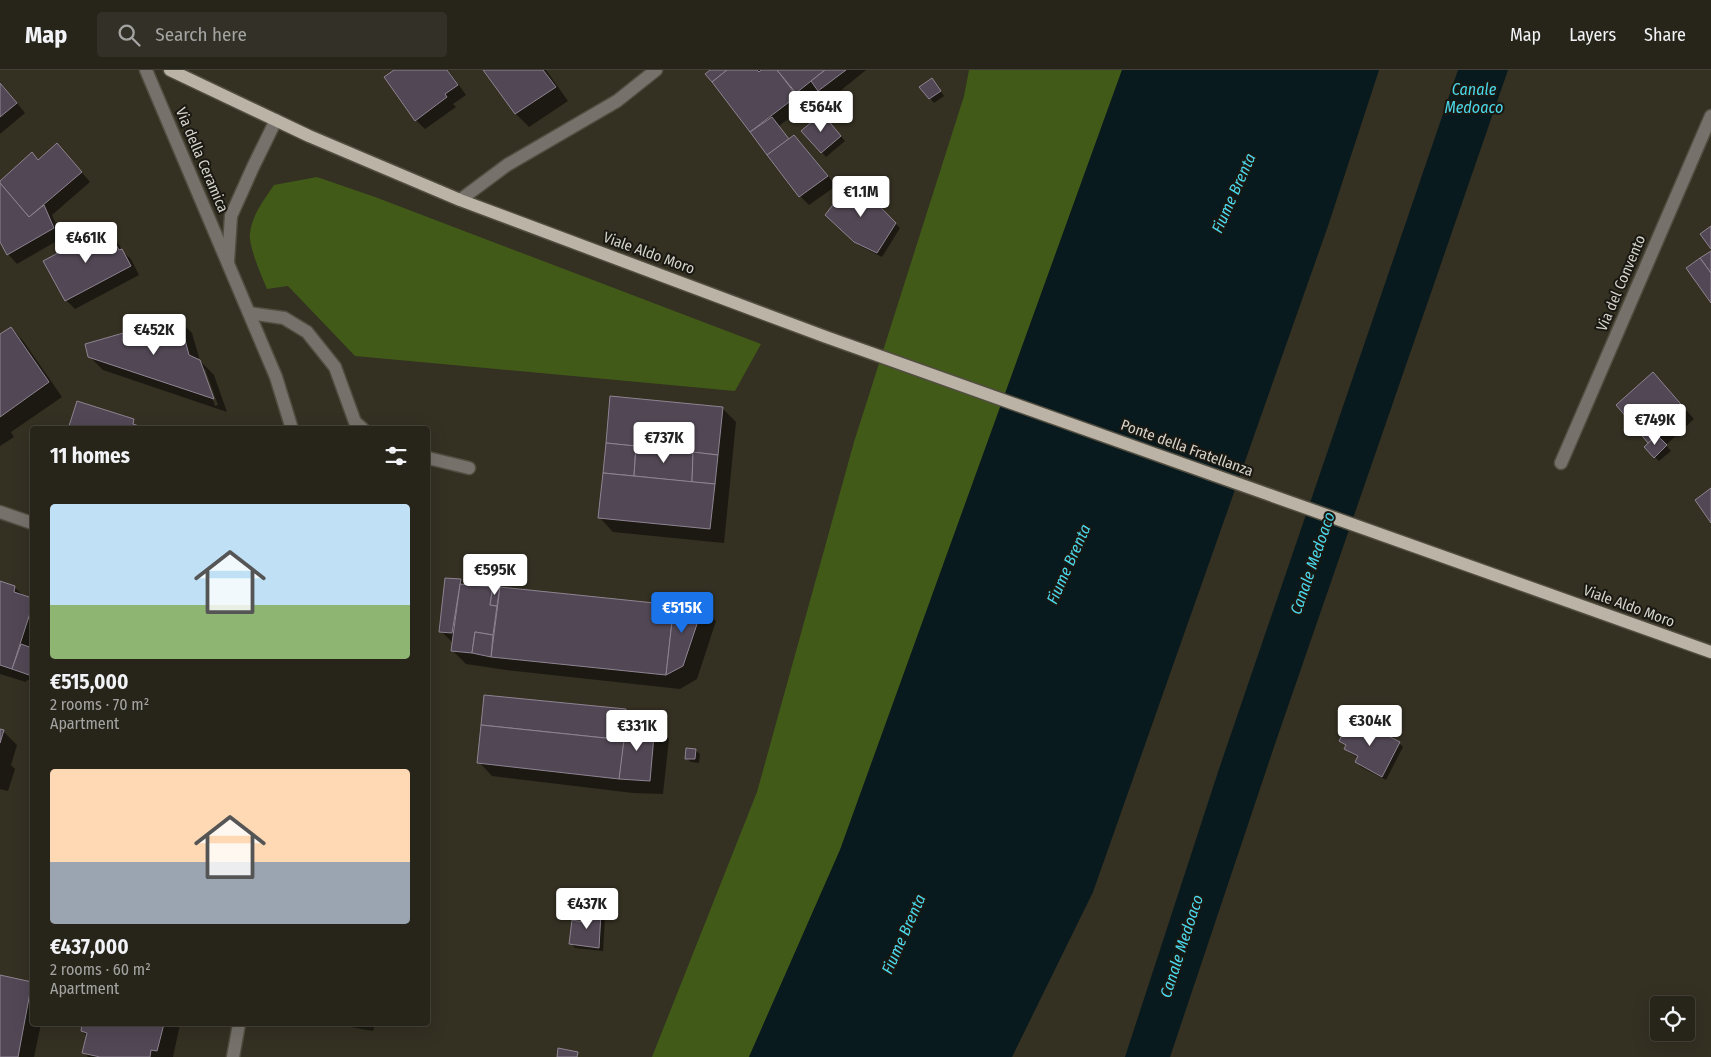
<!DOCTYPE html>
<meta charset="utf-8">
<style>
:root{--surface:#27241a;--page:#333027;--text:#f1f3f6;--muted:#a4a4a2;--line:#434139;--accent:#1a73e8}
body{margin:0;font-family:"Fira Sans Condensed",sans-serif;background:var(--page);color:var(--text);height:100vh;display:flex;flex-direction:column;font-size:19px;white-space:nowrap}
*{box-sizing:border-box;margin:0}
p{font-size:16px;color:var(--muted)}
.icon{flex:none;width:28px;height:28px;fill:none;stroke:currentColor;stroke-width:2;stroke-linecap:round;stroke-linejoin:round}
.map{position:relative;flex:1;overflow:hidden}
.details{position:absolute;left:30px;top:356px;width:400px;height:600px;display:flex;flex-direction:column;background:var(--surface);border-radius:5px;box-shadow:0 5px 20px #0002,0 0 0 1px var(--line)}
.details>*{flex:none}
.fabs{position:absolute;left:1650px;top:926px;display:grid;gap:10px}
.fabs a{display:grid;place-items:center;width:45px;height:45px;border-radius:5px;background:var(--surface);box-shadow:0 5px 20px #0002,0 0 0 1px var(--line);font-size:25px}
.price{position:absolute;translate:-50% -42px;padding:0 11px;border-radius:5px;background:#fff;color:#222;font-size:16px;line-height:32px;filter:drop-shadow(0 1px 2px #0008)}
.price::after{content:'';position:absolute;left:50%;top:30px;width:15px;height:11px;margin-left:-8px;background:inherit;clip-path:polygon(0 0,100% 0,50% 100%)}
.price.selected{background:var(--accent);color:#fff}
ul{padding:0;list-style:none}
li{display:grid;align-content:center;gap:10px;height:265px;padding:0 20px}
li span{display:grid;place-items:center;height:155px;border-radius:5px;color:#555}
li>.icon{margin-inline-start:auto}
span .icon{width:90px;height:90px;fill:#fffc;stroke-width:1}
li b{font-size:21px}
h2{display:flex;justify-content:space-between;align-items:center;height:60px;padding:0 20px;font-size:21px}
header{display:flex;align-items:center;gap:30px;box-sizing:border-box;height:70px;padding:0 25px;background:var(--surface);border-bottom:1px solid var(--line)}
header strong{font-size:24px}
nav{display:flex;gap:28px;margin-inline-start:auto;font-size:18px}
.search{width:350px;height:45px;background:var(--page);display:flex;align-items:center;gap:12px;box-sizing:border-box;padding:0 18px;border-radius:5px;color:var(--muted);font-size:19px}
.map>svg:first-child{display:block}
</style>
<header>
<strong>Map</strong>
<div class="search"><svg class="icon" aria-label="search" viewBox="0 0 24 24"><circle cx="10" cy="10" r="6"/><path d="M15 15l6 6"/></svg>Search here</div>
<nav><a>Map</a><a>Layers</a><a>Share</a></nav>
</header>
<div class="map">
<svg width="1711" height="987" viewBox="0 0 1711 987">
<rect width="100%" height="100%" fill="#343022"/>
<g fill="#415a18">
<polygon points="969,0 1122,0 840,780 749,987 652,987 757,722 854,372 964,26"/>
<path d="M317,107L375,127L761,274L735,321L355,286L288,216L267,219C262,207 248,176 250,163C252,145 264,130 274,115Z"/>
</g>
<g fill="#081a1d">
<polygon points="1122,0 1379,0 1328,156 1093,822 1012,987 749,987 840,780"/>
<polygon points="1458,0 1508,0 1276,671 1170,987 1125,987 1218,702"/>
</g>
<g fill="#0007" fill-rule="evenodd">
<polygon points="397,0 448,0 466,25 453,34 456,37 425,59 416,50"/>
<polygon points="485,0 546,0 568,31 529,57 516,44"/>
<polygon points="712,0 760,0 760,3 763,0 866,0 829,30 824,25 810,36 800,26 799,27 805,36 779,56 789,70 794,66 803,75 836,116 809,135 800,126 713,11"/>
<polygon points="0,12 25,43 0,64"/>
<polygon points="936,14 944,26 934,33 921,17"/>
<polygon points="826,49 845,71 826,87 803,61"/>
<polygon points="66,84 90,112 52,145 62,168 17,194 8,184 0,170 0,112 38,91"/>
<polygon points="853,110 900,158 882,187 860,176 827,144"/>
<polygon points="106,159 115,168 123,182 131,189 139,205 75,239 66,230"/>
<path d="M178,249L192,263L200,291L214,305L227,342L103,300L89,286ZM202,299H205L218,335L215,336Z"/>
<polygon points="11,258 24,272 62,327 11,362 14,367 0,376 0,266"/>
<polygon points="1662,313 1694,349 1666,375 1671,381 1659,391 1645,377 1650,373 1618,336"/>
<polygon points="611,327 722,338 736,352 724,473 613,462 600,448"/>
<polygon points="447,509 461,510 466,516 676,537 676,534 703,538 716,551 697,609 680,619 506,600 466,594 452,580 453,573 441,561"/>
<polygon points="0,512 14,517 24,526 32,529 32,611 27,610 26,612 0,604"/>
<polygon points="626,640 641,656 655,656 669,669 663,724 633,723 492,706 479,692"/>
<polygon points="0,660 3,661 17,675 11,695 15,699 8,721 0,719"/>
<polygon points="1355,661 1399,673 1403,677 1386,710 1361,697 1357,692 1359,688 1350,683 1346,679 1347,677 1341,671"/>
<polygon points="695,680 700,684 699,693 691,692 686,688"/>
<polygon points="601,843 605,848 603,881 575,878 571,873 585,853"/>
<polygon points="0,906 32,914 32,954 41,954 34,987 0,987"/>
<polygon points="84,954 180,954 173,987 88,987 84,982 87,966 82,961"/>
<polygon points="334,954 375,954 373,961"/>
</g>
<g fill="#524855" stroke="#8e8492">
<polygon points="394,0 447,0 458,15 445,24 447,27 415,51 384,7"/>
<polygon points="483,0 543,0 556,17 515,44"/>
<polygon points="710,0 727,0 712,12 705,4"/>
<polygon points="727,0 757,0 759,2 761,0 777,0 797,26 750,62 712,12"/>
<polygon points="777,0 825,0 796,23"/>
<polygon points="825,0 846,0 818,21 811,11"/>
<polygon points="932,8 941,21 929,29 919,17"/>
<polygon points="0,13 17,33 0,47"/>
<polygon points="822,43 841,66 821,83 801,61"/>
<polygon points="772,47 789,69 767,85 750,62"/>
<polygon points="794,65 828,106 799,127 767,85"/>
<polygon points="57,73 82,102 29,147 0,113 0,111 32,82 38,90"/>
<polygon points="853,109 896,153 877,183 854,172 825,145"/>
<polygon points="0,113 29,147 44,135 54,158 7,185 0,172"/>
<polygon points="1711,156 1711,179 1700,164"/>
<polygon points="106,157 119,180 122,179 131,196 65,231 43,191"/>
<polygon points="1711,181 1711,203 1700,188"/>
<polygon points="1700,188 1711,203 1711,233 1686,198"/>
<polygon points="179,247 189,285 200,290 214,329 88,287 85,274"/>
<polygon points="11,257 49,312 0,347 0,264"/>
<polygon points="1653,302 1686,340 1648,373 1616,335"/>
<polygon points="610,326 723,337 718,385 606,373"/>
<polygon points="77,331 134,349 133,354 142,357 141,359 68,359"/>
<polygon points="1657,365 1667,375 1654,388 1644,377"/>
<polygon points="606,373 636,376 634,406 603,403"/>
<polygon points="636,376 693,382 692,412 634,406"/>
<polygon points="693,382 718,385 715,414 692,412"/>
<polygon points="603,403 715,414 710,459 598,448"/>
<polygon points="1711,418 1711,453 1695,430"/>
<polygon points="445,508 461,509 452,563 439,562"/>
<polygon points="0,511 15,516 14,522 32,528 32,537 12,599 0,595"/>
<polygon points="460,514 493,517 490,535 497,536 493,565 475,562 472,583 451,581"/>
<polygon points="493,517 500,517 497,536 490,535"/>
<polygon points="500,517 674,535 666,605 491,587"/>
<polygon points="674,533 703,536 683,596 666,605"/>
<polygon points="475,562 493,565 491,587 472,583"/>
<polygon points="21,574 32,578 32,606 12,599"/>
<polygon points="484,625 626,639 624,670 481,655"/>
<polygon points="1359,651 1400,672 1382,707 1355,692 1358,686 1344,679 1346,675 1339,671 1347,656 1355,660"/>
<polygon points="640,652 655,654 650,711 619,709 625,654 640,656"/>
<polygon points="481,655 624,670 619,709 477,693"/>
<polygon points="0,659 4,660 0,673"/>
<polygon points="686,678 696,679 695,689 685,689"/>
<polygon points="585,840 601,842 599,878 569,874 572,850 583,852"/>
<polygon points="0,905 32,912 18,987 0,987"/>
<polygon points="82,954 164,954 157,981 151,980 150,987 100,987 82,983 87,963 81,961"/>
<polygon points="558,978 578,982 577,987 557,987"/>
</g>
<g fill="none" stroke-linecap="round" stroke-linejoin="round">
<g stroke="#514d40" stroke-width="15">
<g id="minor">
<polyline points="146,0 276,307 292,359"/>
<polyline points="460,130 507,95 617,31 656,0"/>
<polyline points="228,191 231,146 253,97 276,50"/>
<polyline points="249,243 284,248 307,262 335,297 355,352 363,359"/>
<polyline points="428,388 469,398"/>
<polyline points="1561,393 1711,46"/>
<polyline points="0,442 32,453"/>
<polyline points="233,987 239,954"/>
</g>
</g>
<g stroke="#514d40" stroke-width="15">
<polyline id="major" points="170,0 309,66 460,130 826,267 1711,582"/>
</g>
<use href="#minor" stroke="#76726b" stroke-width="12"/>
<use href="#major" stroke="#bbb3a5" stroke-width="12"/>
</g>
<g text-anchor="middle" stroke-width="4" stroke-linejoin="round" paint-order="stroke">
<g font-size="15" fill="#d5d3ca" stroke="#1a1812">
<text transform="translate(202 90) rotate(67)" y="5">Via della Ceramica</text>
<text transform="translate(649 183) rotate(20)" y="5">Viale Aldo Moro</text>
<text transform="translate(1621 213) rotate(-67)" y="5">Via del Convento</text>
<text transform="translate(1187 378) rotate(20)" y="5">Ponte della Fratellanza</text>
<text transform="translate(1629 536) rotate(20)" y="5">Viale Aldo Moro</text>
</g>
<g font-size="16" font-style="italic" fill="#4bd8eb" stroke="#1a1812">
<text x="1474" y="25">Canale<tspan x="1474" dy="18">Medoaco</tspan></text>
<text transform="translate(1233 123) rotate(-66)" y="6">Fiume Brenta</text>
<text transform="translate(1312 493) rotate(-71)" y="6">Canale Medoaco</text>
<text transform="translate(1068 494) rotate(-66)" y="6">Fiume Brenta</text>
<text transform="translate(903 864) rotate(-66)" y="6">Fiume Brenta</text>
<text transform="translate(1181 876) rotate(-72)" y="6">Canale Medoaco</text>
</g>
</g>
</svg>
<div class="fabs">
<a><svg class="icon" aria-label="locate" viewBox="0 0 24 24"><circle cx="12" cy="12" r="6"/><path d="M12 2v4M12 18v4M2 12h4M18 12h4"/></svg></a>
</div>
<b class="price" style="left:821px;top:63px">€564K</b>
<b class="price" style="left:861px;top:148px">€1.1M</b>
<b class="price" style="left:86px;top:194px">€461K</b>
<b class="price" style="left:154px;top:286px">€452K</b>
<b class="price" style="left:1655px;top:376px">€749K</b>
<b class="price" style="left:664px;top:394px">€737K</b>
<b class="price" style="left:495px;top:526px">€595K</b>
<b class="price selected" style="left:682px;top:564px">€515K</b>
<b class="price" style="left:1370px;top:677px">€304K</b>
<b class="price" style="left:637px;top:682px">€331K</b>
<b class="price" style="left:587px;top:860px">€437K</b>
<section class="details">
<h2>11 homes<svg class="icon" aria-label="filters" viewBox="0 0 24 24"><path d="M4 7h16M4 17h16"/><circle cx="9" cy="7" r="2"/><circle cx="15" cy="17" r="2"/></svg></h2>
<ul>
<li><span style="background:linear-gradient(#bfe0f5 65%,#8fb573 0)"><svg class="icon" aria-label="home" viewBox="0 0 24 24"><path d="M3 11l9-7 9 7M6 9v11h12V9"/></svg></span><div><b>€515,000</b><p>2 rooms · 70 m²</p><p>Apartment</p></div></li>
<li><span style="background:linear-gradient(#ffd9b3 60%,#9aa5b1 0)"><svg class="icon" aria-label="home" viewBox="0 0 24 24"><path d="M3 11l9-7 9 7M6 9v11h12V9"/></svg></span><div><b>€437,000</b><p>2 rooms · 60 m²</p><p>Apartment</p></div></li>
</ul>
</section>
</div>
